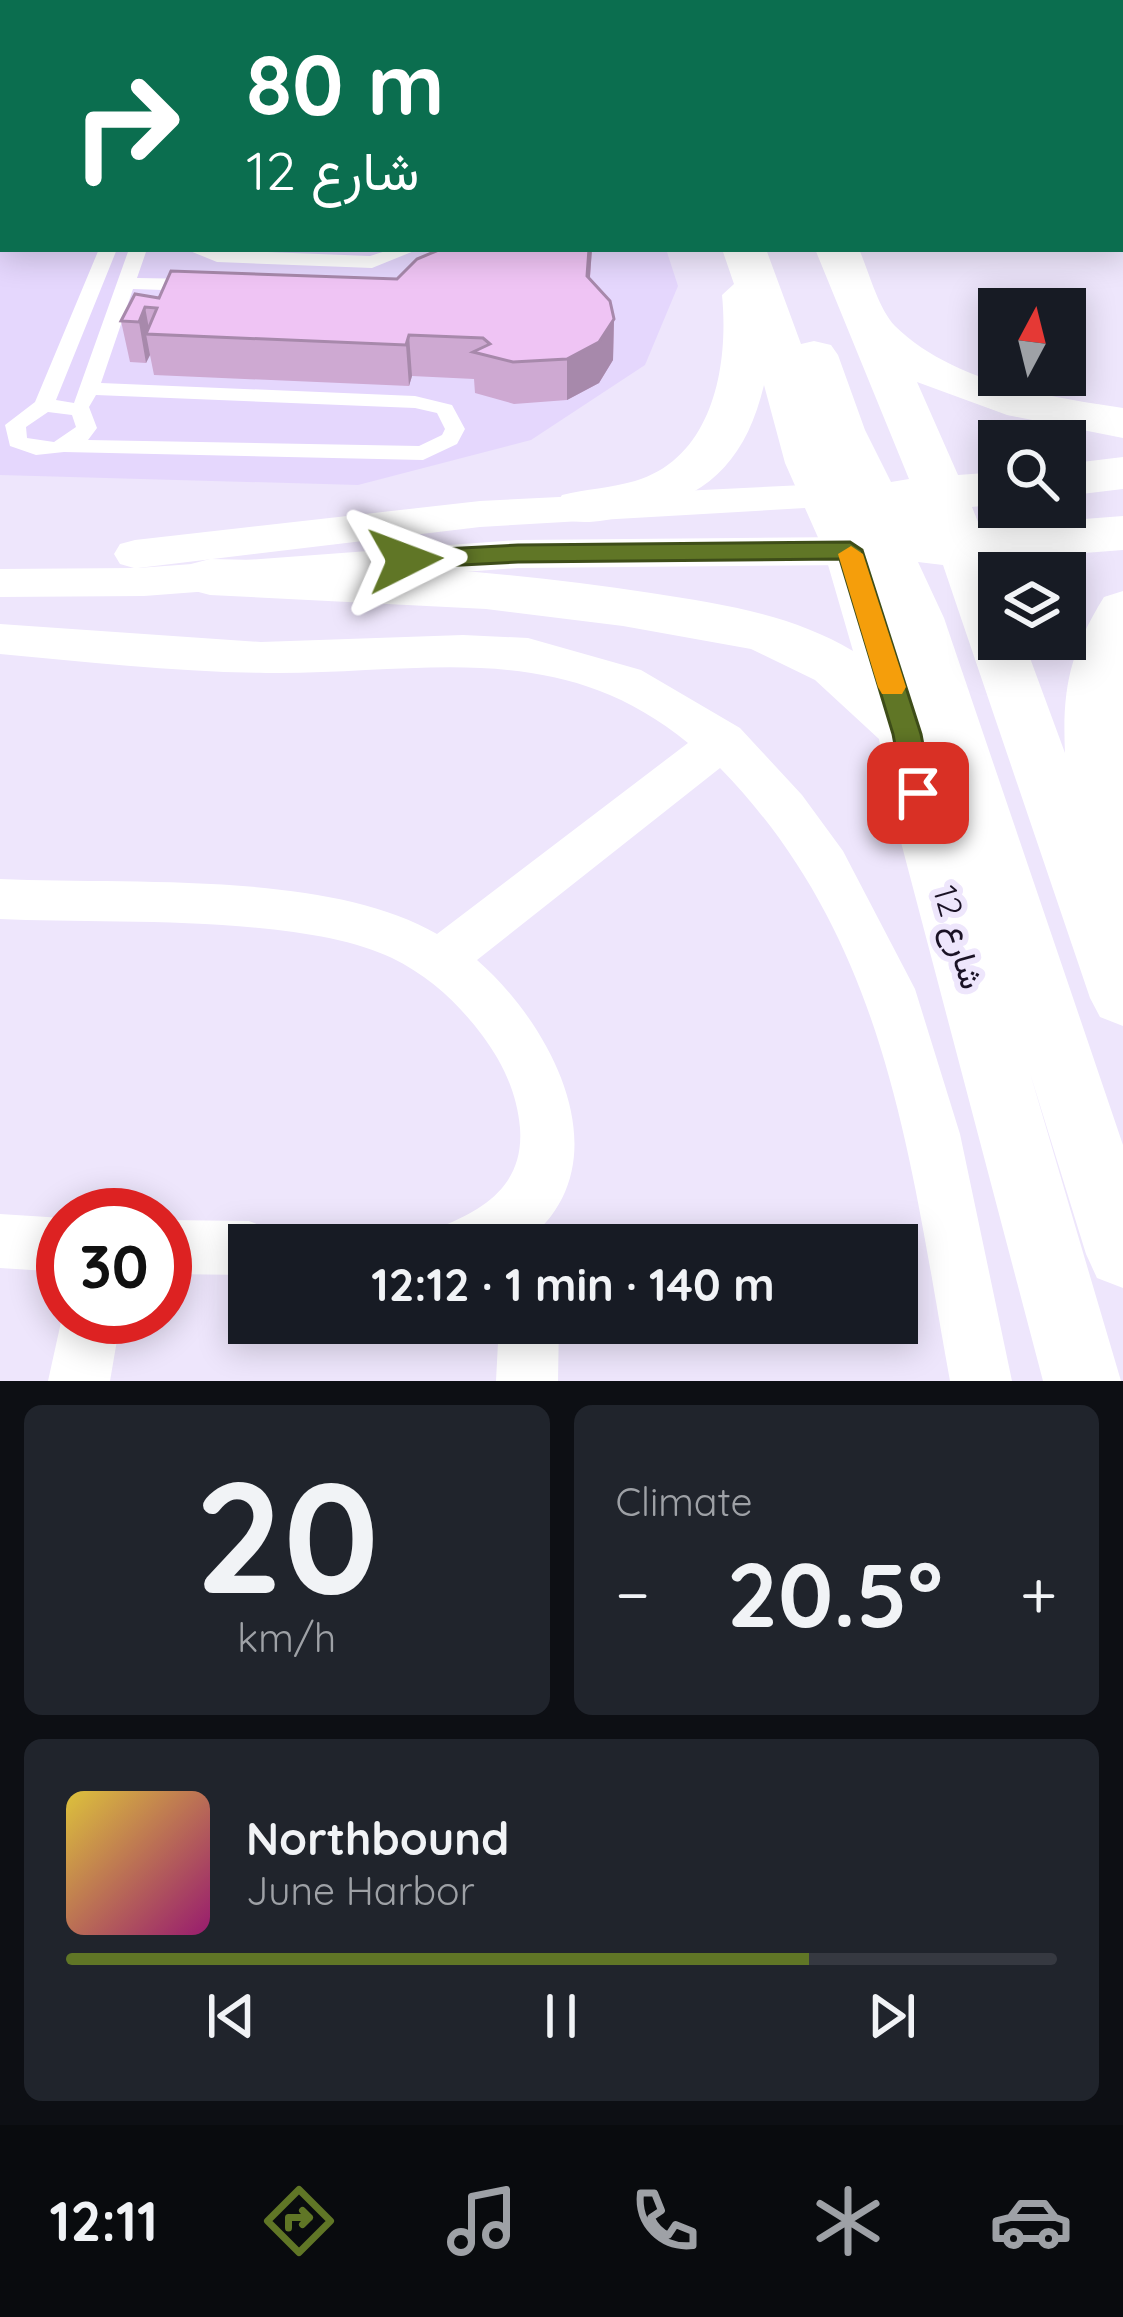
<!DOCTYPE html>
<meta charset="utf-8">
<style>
:root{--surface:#171b24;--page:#20242c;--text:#f1f3f6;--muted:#9ea1a6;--line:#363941;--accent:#607626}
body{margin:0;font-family:Quicksand,Vazirmatn,sans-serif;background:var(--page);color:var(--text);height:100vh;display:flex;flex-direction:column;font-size:45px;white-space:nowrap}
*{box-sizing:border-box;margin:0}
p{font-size:39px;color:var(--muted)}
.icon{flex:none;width:66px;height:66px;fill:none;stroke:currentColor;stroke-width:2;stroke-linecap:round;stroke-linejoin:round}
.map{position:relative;height:1381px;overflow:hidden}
.drawer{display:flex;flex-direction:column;gap:24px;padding:24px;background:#0d0f14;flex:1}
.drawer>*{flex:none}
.banner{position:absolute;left:0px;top:0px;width:1125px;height:252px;box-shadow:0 6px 30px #0003;background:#0b6e4f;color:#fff;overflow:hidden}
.needle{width:78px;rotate:7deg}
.tools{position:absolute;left:978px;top:288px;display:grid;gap:24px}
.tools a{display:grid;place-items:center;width:108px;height:108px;border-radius:0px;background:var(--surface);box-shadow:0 6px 30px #0003;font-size:60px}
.speed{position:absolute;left:36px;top:1188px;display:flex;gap:24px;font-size:60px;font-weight:700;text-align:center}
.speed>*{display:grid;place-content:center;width:156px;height:156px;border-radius:50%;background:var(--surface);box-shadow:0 6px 30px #0003;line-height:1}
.speed .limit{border:18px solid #d22;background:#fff;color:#111}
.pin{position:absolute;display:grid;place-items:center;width:102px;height:102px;color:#fff;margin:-51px;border-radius:24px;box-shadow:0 6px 18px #0006}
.me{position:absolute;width:132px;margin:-66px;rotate:87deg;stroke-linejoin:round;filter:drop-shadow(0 0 9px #0008)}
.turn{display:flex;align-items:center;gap:42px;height:252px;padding:0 48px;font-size:54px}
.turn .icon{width:156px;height:156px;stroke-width:2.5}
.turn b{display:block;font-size:84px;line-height:102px}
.big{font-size:90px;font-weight:700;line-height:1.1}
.drawer .card{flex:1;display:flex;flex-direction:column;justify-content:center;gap:18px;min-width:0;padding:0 42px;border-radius:18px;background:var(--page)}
.drawer .dial{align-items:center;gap:0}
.dial b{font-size:156px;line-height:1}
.song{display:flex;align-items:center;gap:36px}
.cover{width:144px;height:144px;border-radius:18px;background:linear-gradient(135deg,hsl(50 70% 55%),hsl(320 70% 35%))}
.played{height:12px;border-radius:6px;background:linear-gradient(90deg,var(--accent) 75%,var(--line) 75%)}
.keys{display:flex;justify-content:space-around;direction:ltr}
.heat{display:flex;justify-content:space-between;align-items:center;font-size:66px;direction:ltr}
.drawer .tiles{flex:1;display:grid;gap:24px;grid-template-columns:1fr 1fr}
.card:last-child{grid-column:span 2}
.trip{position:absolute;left:228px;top:1224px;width:690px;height:120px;border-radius:0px;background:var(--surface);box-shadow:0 6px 30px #0003;font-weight:700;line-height:120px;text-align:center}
.menu{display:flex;height:192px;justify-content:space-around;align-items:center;background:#090b0e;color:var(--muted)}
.menu .icon{width:84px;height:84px}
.menu .active{color:var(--accent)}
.menu b{font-size:54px;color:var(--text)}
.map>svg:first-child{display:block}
.built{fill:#e5d7fd}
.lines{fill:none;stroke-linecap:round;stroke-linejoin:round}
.service{fill:#fff;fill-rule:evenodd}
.minor{fill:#fff;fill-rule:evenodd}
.tertiary{fill:#fff;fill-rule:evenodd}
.wall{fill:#cea9d2}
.shaded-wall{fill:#a789ab}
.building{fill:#efc4f4;stroke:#a789ab;stroke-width:3}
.route{fill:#607626;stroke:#3e4d19;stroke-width:3}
.slow{fill:#f59e0b}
.labels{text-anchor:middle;stroke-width:12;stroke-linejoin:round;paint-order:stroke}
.street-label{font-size:33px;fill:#1a1225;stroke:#eee6fc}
</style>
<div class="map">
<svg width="1123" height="1381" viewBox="0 0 1123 1381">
<rect width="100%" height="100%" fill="#eee6fc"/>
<!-- built -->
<path class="built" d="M0,0h582l-579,3v246h663l12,37 -33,79 -114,75 -173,45 -358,-10z"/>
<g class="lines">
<!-- service -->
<path class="service" d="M200,0h16l-17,3z
M222,0h16l-17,3z
M258,0h16l-17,3z
M554,0h16l1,3h-16z
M0,78h3v10h-3z
M1122,202h1v10h-1z
M99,249h18l-61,151 18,3 55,-154h18l-10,29 57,1 9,6 -9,6 -61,-2 -32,94 314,13 37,9 13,24 -8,15 -34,16 -359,-8 -28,3 -26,-9 -5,-21 30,-23zM96,395l319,13 22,5 8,16 -3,6 -23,11 -331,-6 9,-12 -8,-21zM48,412l24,3 4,12 -22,15 -27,-4 -1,-11z
M185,249l185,7 22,-7h27l-47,19 -155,-6z"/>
<!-- minor -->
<path class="minor" d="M825,484l14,4 6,9 -6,9 -359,21 -342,41 380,-28 332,-3 15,4 6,10 -6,10 -15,4 -332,3 -374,28 -144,1v-28l134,-1 -14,-4 -6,-10 6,-10 15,-4 345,-39z
M0,624l261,18 202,-7 65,3 113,32 99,58 62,67 41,56 72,138 45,145 52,247h-62c-41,-225 -62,-441 -230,-613l-243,192c77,67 151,208 44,285h-88l9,-19c46,-18 82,-44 78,-98 -3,-35 -17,-65 -38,-93 -24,-32 -53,-59 -90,-77 -91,-44 -286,-34 -392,-39v-40c127,6 327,-9 437,55l251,-191c-131,-108 -268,-68 -422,-70 -89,-1 -178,-11 -266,-19z
M0,1214l63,4v54l-63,-4z
M165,1220l84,1 20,8 8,16h-28v30l-84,-1z
M63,1313v4h58l-11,64h-62z
M499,1323h60l-1,58h-62z"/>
<!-- tertiary -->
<path class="tertiary" d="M631,0h36l1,3h-36z
M706,0h36l2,3h-36z
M722,249h44l35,95 13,-3 17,4 7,10 27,75 26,52 18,-3 -94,-230h44c10,23 19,59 36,77 57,56 152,71 228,82v30l-116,-23 -90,-33 41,93 41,-3v32l-27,3 8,20 143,-11v34l-129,10 5,13v66h24l42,114c-3,-65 5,-101 39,-156l19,-6v435l-23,-9 -10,-19 -147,-433 -25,-3 26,56 179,527v143l-26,-10 -11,-24 -56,-181 91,308h-78l-155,-588 -9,-54 -64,-59 -64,-31 -128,-23 -137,-17 -276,-14 -19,-5 -8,-13 8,-13 19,-5c148,3 295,11 441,34 70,11 140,21 202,58l-29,-100 -39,-88 -21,-78c-19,79 -59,115 -138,131 -23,5 -42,9 -64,3l-8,-12 8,-12c24,-6 49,-7 73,-14 78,-23 94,-115 87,-186l12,-11z
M1123,457v32l-58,7v-32z"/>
</g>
<!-- wall -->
<path class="wall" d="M834,0h289v64l-1,-61h-286z
M592,249l-2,29 24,41 -1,41 -14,23 -32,17 -53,4 -39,-11 -1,-14 -62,-3 -3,10 -255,-11 -4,-20 -4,8 -16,-1 -9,-41 38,-23 238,-19z"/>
<!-- shaded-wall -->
<path class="shaded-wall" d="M589,249h3l-5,67v-40z
M145,307l5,27h-4l4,21 -4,8 -7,-41z
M614,319l-1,41 -14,23 -32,17v-41z
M409,335l3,41 -3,10 -3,-41z"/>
<!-- building -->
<path class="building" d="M885,0h238v28l-1,-25h-230z
M441,249h148l-2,27 23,25 4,18 -15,23 -32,17 -54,3 -40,-10 17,-8 -7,-6 -74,-3 -3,10 -260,-11 11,-26 -12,-1 -6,15 -18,-1 14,-27 24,4 12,-27 226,8 20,-20z"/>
<!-- route -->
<path class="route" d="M850,542l12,8 59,184 11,59 -14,11 -14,-11 -11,-59 -53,-175 -322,3 -113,6 -13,-8 13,-9 113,-6z"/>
<!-- slow -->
<path class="slow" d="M851,546l12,8 43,133 -4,7h-20l-4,-7 -40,-133z"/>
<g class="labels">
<!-- street labels -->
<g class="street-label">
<text transform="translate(959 937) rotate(74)" y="12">شارع 12</text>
</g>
</g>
</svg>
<div class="tools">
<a><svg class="needle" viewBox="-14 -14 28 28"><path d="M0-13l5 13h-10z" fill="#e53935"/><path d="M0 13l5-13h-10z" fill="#9ea1a6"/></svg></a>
<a><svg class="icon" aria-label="search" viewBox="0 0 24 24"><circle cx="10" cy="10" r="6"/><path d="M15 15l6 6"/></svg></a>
<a><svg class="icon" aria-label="layers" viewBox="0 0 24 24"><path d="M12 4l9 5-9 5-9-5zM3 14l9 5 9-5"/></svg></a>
</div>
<div class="speed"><div class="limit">30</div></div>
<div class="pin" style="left:918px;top:793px;background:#d93025"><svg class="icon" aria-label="arrive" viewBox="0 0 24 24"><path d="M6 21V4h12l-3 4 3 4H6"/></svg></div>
<svg class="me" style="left:405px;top:560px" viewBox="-20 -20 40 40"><path d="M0-17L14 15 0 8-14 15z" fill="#607626" stroke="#fff" stroke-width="4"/></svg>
<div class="trip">12:12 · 1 min · 140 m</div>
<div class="banner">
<div class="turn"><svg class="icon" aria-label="right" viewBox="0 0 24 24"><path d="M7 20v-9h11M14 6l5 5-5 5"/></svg><div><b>80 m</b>شارع 12</div></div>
</div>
</div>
<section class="drawer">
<div class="tiles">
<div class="card dial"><b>20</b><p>km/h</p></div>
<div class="card"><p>Climate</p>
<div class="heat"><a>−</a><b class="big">20.5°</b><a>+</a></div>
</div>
<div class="card">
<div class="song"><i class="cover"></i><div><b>Northbound</b><p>June Harbor</p></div></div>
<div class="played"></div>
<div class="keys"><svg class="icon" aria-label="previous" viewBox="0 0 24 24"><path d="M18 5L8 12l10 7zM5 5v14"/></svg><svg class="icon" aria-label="pause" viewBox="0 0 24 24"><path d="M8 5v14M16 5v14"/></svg><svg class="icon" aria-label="next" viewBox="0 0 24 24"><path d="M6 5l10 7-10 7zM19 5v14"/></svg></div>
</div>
</div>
</section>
<nav class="menu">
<b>12:11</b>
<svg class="icon active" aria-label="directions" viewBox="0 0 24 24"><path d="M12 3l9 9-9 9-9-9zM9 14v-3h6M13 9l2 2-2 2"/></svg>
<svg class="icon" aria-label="music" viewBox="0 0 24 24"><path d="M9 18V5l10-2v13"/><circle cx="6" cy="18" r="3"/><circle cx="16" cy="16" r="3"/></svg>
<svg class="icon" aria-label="phone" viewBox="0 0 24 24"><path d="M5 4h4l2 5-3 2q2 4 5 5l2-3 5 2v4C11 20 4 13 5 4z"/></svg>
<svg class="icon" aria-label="climate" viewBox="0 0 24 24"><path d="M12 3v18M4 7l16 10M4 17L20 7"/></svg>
<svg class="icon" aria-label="car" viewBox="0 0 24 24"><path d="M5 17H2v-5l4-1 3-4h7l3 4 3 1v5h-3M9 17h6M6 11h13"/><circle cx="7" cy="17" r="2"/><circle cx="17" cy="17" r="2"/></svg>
</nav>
